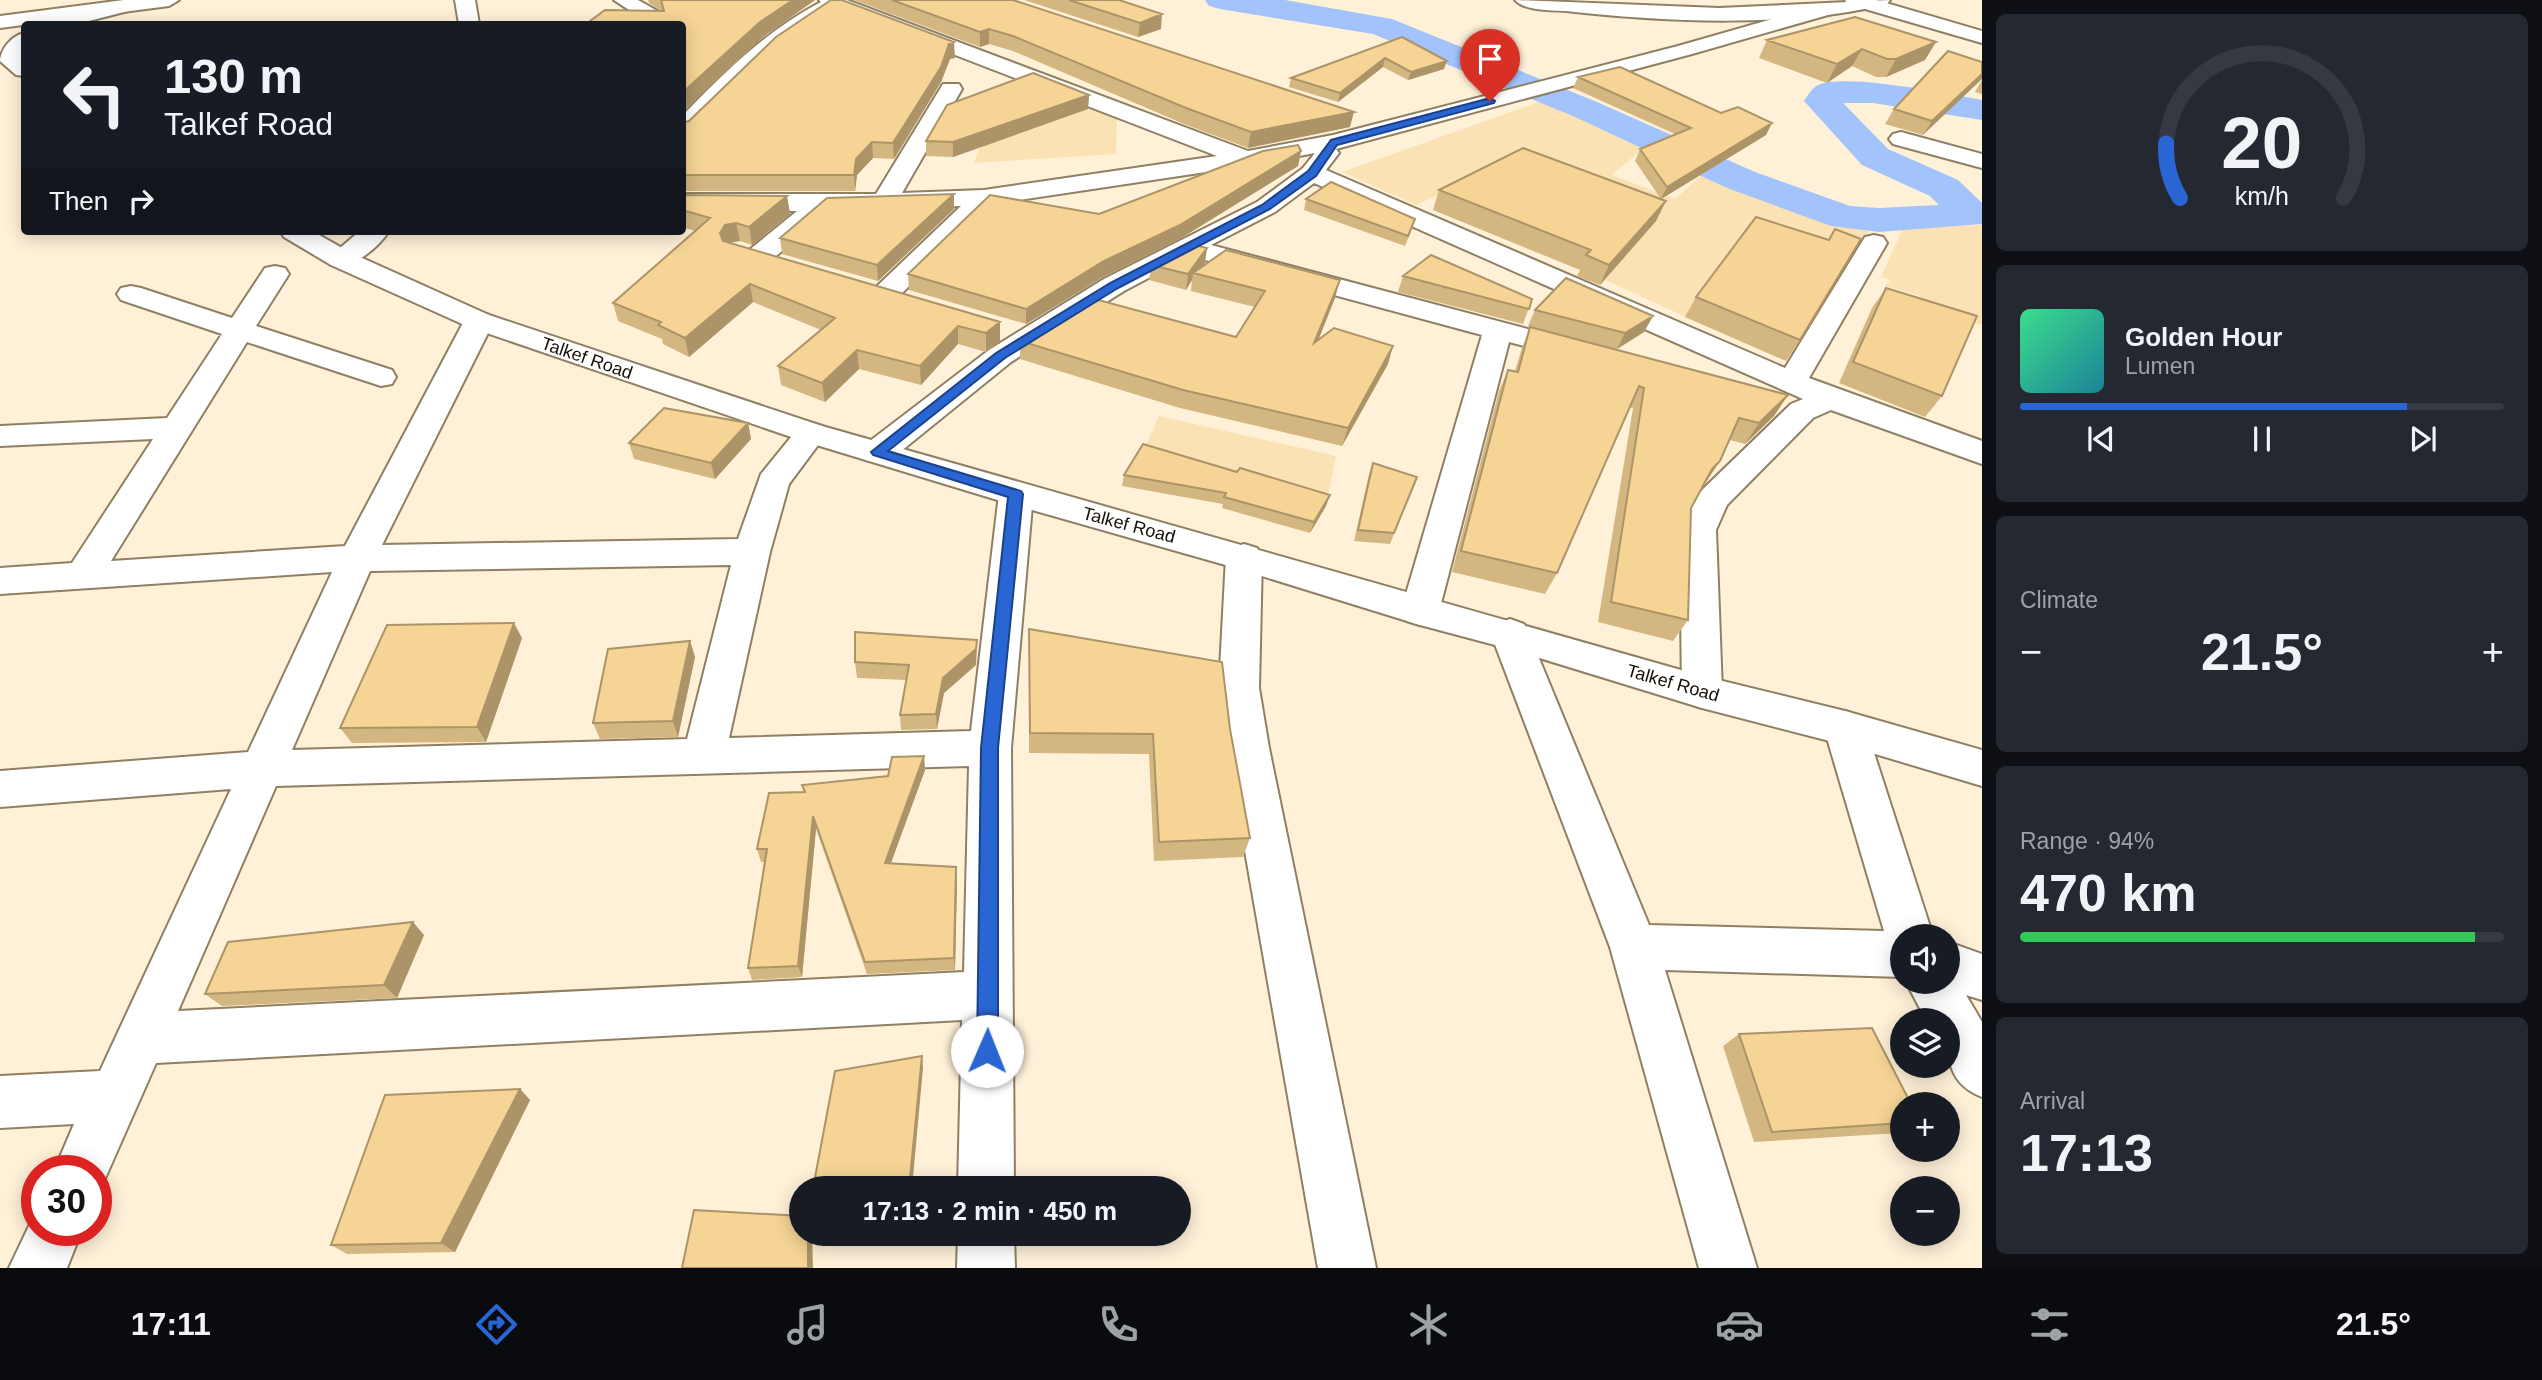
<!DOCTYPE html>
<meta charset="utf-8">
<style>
:root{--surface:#171b24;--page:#242831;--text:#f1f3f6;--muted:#9ea1a6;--line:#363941;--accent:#2a66d3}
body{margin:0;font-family:Arial,sans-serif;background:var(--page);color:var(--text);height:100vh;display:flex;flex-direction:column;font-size:26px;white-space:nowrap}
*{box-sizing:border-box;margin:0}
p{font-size:23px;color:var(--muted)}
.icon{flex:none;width:38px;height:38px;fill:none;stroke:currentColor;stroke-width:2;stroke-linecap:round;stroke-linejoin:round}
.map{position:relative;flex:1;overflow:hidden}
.panel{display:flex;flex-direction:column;gap:14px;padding:14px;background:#0d0f14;width:560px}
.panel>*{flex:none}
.hud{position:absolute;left:21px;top:21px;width:665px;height:214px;border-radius:7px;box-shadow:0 4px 18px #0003;background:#171b24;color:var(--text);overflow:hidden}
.buttons{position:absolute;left:1890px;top:924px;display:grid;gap:14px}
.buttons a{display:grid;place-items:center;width:70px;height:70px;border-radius:50%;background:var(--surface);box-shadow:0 4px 18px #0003;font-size:35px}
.speed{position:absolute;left:21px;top:1155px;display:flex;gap:14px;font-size:35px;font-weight:700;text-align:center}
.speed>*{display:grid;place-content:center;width:91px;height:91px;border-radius:50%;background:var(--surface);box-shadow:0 4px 18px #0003;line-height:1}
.speed .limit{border:10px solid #d22;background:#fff;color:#111}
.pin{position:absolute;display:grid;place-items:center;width:60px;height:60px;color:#fff;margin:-72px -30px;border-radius:50% 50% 50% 0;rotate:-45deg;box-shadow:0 0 7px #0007}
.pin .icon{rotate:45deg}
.me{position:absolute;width:77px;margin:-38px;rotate:1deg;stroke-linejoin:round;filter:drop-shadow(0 0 5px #0008)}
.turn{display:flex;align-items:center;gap:24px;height:147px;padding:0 28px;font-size:32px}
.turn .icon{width:91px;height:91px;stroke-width:2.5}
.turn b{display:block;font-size:49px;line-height:60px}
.then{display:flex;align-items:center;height:66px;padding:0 28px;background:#0003;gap:14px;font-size:26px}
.big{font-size:52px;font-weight:800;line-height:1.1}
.panel .tile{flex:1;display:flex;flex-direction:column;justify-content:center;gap:10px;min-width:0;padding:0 24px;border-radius:10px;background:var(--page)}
.panel .dial{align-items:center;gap:0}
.dial svg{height:182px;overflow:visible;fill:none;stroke:var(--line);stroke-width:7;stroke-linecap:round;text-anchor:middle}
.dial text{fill:var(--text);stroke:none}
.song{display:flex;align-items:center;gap:21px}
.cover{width:84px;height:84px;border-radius:10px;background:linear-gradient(135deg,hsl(150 70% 55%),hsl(190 70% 35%))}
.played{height:7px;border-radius:4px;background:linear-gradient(90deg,var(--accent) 80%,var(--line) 80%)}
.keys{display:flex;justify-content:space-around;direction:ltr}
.heat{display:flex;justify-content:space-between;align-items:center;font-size:38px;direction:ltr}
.charge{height:10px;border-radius:5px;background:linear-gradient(90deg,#34c759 94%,var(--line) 0)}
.trip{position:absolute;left:789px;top:1176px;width:402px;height:70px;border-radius:35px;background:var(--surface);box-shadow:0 4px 18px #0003;font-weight:800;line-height:70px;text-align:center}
.menu{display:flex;height:112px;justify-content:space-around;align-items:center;background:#090b0e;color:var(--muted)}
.menu .icon{width:49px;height:49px}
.menu .active{color:var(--accent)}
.menu b{font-size:32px;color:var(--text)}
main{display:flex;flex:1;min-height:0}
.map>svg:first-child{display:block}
.green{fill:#fbe2b4}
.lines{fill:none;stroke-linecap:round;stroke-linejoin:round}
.river{fill:#a2c3fc;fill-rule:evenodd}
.minor-casing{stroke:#8f7f63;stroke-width:4}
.major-casing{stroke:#8f7f63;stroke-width:4}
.highway-casing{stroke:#8f7f63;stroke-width:4}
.minor{fill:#fff;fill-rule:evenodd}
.major{fill:#fff;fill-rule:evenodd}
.highway{fill:#fff;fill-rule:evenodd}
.wall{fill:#d3b680}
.shaded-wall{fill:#ac9468}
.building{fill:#f5d495;stroke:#ac9468;stroke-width:2}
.route{fill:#2a66d3;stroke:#1b4289;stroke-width:2}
.labels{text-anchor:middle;stroke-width:5;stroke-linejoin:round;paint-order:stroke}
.street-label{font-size:18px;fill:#150f05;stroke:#fff}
</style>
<main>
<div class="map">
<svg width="1982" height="1268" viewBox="0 0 1982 1268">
<rect width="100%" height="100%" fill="#fff1d8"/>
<!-- green -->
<path class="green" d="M1006,98l49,23 39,-14 23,2 -1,45 -142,9 9,-24z
M1544,100l103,45 -35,30 63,24 31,-28 162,60 -5,33 -29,-11 -137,69 -92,-42 50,-59 -140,-60 -99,44 -74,-33z
M1982,225v100l-68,-19 6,-10 -35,-10 6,-6 -10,-3 22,-49z
M1159,416l177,40 -10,50 -184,-51z"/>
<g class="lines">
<!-- river -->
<path class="river" d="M1205,0h80l107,19 205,83 158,70 95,34 29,2 60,-3 -9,-9 -68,-31 -58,-64c4,-6 8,-13 14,-16 29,-12 130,9 164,15v20l-109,-17h-30l45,46 70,31 24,23v21l-103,8 -48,-6 -104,-38 -154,-72 -200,-82 -153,-25 -11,-3z"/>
<defs>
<path id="minor" d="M455,0h20l4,24h-20z
M614,0h24l23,13 4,11h-20l-1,-4z
M819,0h28l401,151 85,-16 345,-89 143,-41h14l3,4 -3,4 -143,41 -356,95 3,4 -13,17 459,198 80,-131 9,-2 9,2 4,6 -78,135 173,63v23l-151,-54 -18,8 -86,87 -11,25 6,162 -6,11 -14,5 -14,-5 -6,-11 -2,-162 21,-39 90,-87 12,-5 -489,-216 -39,29 -64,33 377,100 4,6 -4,6 -11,3 -68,-18 -70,269 -6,10 -13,4 -13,-4 -6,-10 81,-276 -292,-79 -66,35 -113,71 -121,98 -12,3 -12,-3 -4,-8 4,-8 123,-94 115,-71 153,-77 46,-34 12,-15 -69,13 -254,38 -98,97 -10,2 -10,-2 -4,-6 4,-6 87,-83 -133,5 -60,52 -10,2 -10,-2 -4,-6 4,-6 49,-40 -115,-1v-16h194l64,-105 3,-5h16l3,5 -60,104 82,-3 233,-34 -381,-147c-58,32 -101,78 -146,126l-8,2v-21c43,-44 84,-85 139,-114z
M1845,0h31l106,31v12l-134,-39z
M1901,132l81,22v14l-89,-24 -4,-5 4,-5z
M360,231h29c-11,17 -37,39 -58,34l-4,-6z
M275,266l10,2 4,6 -33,52 136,44 4,7 -4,7 -11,2 -134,-44 -136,219 234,-15 119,-225 5,-6 10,-3 10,3 5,6 -112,224 356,-6 23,-65 39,-48 11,-3 11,3 5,7 -38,51 -19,68 -41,186 242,-7 28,-237 5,-8 12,-4 12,4 5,8 -22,254 3,440h-56l4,-168 -806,43 -56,127 -4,2v-21h-42l20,-47 -74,4v-52l100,-5 131,-282 -231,18v-36l248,-19 84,-180 -332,22v-26l72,-5 81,-124 -153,7v-20l167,-8 55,-84 -101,-34 -4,-6 4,-6 10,-2 10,2 91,30 33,-50zM731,565l-44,174 -395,11 78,-179zM969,766l-5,206 -786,39 98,-225z
M1244,544l13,4 5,9 -3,131 10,60 107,520h-58l-91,-520 -8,-60 7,-131 5,-9z
M1510,619l14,5 5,10 120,291 235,6 -60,-203 6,-12 15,-5 15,5 6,12 67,208h-31v41l-237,-7 92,298h-58l-89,-321 -119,-313 5,-10z
M1948,942l34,12v46l-16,-5 16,27v75c-37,-15 -34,-42 -34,-77h-22l-20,-38h42z
M37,1209v21h45l-15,38h-58z
M958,1234h56l1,34h-58z"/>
<path id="major" d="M125,0l7,2 3,4 -3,4 -55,14h-31l3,-4z
M1515,0l204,8 171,-8 -3,4c-95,24 -224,18 -321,7 -13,-1 -42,0 -51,-11z
M24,33v18l-3,3 3,7v15l-8,-1 -16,-14c1,-13 12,-25 24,-28z
M280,231h32l39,22 138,62 333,111 880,250 143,35 137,39v36l-137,-41 -143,-37 -192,-59 -90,-24 -184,-57 -232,-66 -204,-62 -331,-113 -138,-62 -47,-28z"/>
<path id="highway" d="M124,0h55l-10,6 -169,22v-12z"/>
</defs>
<!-- minor casing -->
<use href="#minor" class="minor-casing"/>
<!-- major casing -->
<use href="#major" class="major-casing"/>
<!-- highway casing -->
<use href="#highway" class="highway-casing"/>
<!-- minor -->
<use href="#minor" class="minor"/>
<!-- major -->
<use href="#major" class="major"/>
<!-- highway -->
<use href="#highway" class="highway"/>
</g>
<!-- wall -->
<path class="wall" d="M648,0h167l-52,37 -81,75v-88l-33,-21z
M854,0h159l337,127 -102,21 -64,-24 -171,-73 -24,-7 -9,3z
M1024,0h95l42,29 -23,8z
M1855,17l70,43 -39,17h-10l-24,-11 -25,17 -68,-25 8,-18z
M1402,37l42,32 -36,11 -25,-13 -45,35 -49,-15 2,-9z
M955,58l-5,1 -9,23 -47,77 -21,-1 -16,17 -2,16h-173v-68z
M1982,62l-59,73 -38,-11 9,-15z
M1578,77l143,36 45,22 -105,64 -26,-38 5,-12 35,-15 -102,-46z
M1982,80v14l-7,-2z
M1089,95l-1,14 -135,48 -27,-1v-15z
M1301,151l-3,15 -120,74 -75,37 -77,47 -117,-34 -1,-16 191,-60z
M1439,190l217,31 -56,64 -23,-9 3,-6 -147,-60z
M787,196l3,18 -38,31 -12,-4 -10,2 270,79v19l-14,11 -28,-8 -37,41 -62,-16 -34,33 -44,-17 -3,-19 43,-36 -68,-28 -64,55 -26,-13 -1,-5 -44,-18 -5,-18 82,-72 -13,-4v-29z
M1306,199l106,30 -7,17 -101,-36z
M954,209l-76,72 -96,-27 -2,-16z
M1835,229l-35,111 -14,21 -101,-44 11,-20 132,-57z
M1205,263l-3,4 133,31 -17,42 70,24 -46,82 -162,-38 -160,-49v-18l216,-4 19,-30 -64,-16 1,-11 -6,10 -37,-10 2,-15z
M1403,276l129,23 -9,25 -125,-32z
M1886,288l56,108 -17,21 -86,-34 33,-75z
M1535,310l118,6 -9,16 -27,17 -89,-23z
M1530,327l244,89 -29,28 -15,-4 -39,68 -3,112 -15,21 -75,-19 35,-214 -4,-1 -72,166 -12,21 -93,-22 47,-181 9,-21 7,1 7,-23z
M748,423l3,16 -36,40 -81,-20 -5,-16z
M1373,463l44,14 -27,67 -36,-3 15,-67z
M1237,472l89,34 -16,27 -88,-25 1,-4 -101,-18 2,-11z
M1029,629l201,100 20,109 -7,19 -89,4 -5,-107 -120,-1z
M522,638l-36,104 -134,1 -12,-15z
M977,640l-1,25 -32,28 -7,36 -36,1 -1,-15 6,-35 -49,-2 -2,-16z
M690,641l5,16 -17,80 -78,2 -7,-16z
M924,756l1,14 -34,93 66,17 -2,90 -88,4 -51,-145 -14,148 -50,3 -4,-12 16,-106h-3l-4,-13 47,-57 -2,-7 86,-9z
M424,935l-27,63 -175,8 -17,-12z
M1739,1034l163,70v27l-3,2 -145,9 -31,-96z
M520,1089l10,11 -75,152 -108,2 -16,-9z"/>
<!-- shaded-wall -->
<path class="shaded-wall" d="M793,0h22l-52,37 -81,75v-19l78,-71z
M1162,14l-1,15 -23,8 2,-14z
M989,29v15l-9,3v-15z
M954,42l1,16 -5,1 -9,23 -47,77 -1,-16 56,-99z
M1936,42l-11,18 -39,17 10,-18z
M1862,49l-10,17 -25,17 10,-19z
M1385,58l-2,9 -45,35 2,-9z
M1447,61l-3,8 -36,11 3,-8z
M1982,74v5l-59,56 9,-14z
M1089,95l-1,14 -135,48v-15z
M1354,112l-4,15 -102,21 3,-16z
M1772,123l-6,12 -105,64 6,-12z
M872,142l1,16 -16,17 -2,16 -1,-16 2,-16z
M1301,151l-3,15 -120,74 -75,37 -77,47v-15l78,-48z
M954,194v15l-76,72 -1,-16z
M787,196l3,18 -38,31 -3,-18z
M1666,201l-10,20 -56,64 9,-20z
M736,223l4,18 -12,2 -4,8 -4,-18 5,-8z
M1207,248l-2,15 -8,11 -4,-1 -1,7 -6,10 2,-16z
M1340,280l-5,18 -25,63 4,-18z
M750,284l3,18 -64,55 -4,-19z
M1653,316l-9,16 -27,17 8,-16z
M1000,322v19l-14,11v-19z
M958,326v18l-37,41 -1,-19z
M1393,346l-5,18 -46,82 6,-18z
M857,350l2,19 -34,33 -3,-19z
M1788,395l-14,21 -29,28 14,-21z
M748,423l3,16 -36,40 -4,-16z
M1720,461l-14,21 -7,8 13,-21z
M1330,495l-4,11 -16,27 4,-11z
M514,623l8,15 -36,104 -9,-15z
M977,640l-1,25 -32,28 -7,36 -1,-15 7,-36z
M690,641l5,16 -17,80 -5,-16z
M924,756l1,14 -39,106 -1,-13z
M813,816l3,13 -14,148 -4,-11z
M956,867l1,13 -2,90 -1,-12z
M413,922l11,13 -27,63 -13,-13z
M922,1056l1,12 -11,120h-3z
M520,1089l10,11 -75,152 -14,-9z
M808,1234h4l1,34h-5z"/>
<!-- building -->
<path class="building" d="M661,0h132l-33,22 -78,71v-69h-96l19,-14 59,1z
M831,0h11l112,42 -5,2 -8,23 -48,76 -21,-1 -16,17 -2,16h-172v-52l7,-2 87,-84z
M892,0h121l341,112 -103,20 -65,-24 -173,-72 -24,-7 -9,3z
M1069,0h50l43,14 -22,9z
M1855,17l81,25 -40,17h-9l-25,-10 -25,15 -70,-24z
M1402,37l45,24 -36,11 -26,-14 -45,35 -49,-15z
M1948,51l34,11v12l-50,47 -38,-12z
M1620,67l101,46 17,-6 34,16 -105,64 -27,-38 51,-21 -113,-51z
M1033,73l56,22 -136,47 -27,-1 21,-36z
M1298,145l3,6 -121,74 -76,36 -78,48 -118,-35 82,-79 109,19 164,-63z
M1523,148l143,53 -57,64 -23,-10 5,-5 -152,-60z
M1331,182l84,37 -7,17 -102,-37z
M954,194l-77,71 -97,-27 47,-40z
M686,195l101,1 -38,31 -13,-4 -11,2 -5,8 3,8 277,81 -14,11 -28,-7 -38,40 -63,-16 -35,33 -44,-17 57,-48 -85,-34 -65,54 -27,-13 3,-3 -48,-19 97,-85 -28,-8v-12z
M1756,217l73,23 6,-11 26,10 -61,101 -104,-43z
M1191,244l16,4 -19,26 -37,-9z
M1226,250l114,30 -26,63 20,-15 59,18 -45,82 -165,-38 -163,-49 71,-43 145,39 29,-46 -72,-18z
M1431,255l101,44 -3,10 -126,-33z
M1566,278l87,38 -28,17 -90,-23z
M1886,288l91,28 -35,80 -89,-34z
M1530,327l258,68 -29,28 -20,-5 -19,43 -8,8 -21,39 -3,112 -77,-18 33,-214 -5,-2 -82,187 -96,-22 47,-181 10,2z
M664,408l84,15 -37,40 -82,-20z
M1143,444l94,28 3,-4 90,27 -16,27 -90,-25 2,-4 -102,-18z
M1373,463l44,14 -23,56 -36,-3z
M514,623l-37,104 -137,1 47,-103z
M1029,629l193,33 8,67 20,109 -91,4 -6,-108 -123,-1z
M855,632l122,8 -1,9 -33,29 -7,36 -36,1 9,-50 -54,-3z
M690,641l-17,80 -80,2 15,-74z
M924,756l-39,107 71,4 -2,91 -89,4 -52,-146 -15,150 -50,2 19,-119h-10l12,-56 36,-1 -3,-7 86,-9 4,-19z
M413,922l-29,63 -179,9 23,-52z
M1872,1028l39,76h-9v19l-130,9 -33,-98z
M922,1056l-13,132h-96l22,-117z
M520,1089l-79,154 -110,2 54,-150z
M694,1210l108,6v18h6v34h-126z"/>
<!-- route -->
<path class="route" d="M1490,98l5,3 -1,2 -157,42 -21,31 -46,33 -152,79 -113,70 -117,93 133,40 2,3 -25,254v303l-3,7 -8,3 -7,-3 -3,-7 4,-303 27,-251 -135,-42 -2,-3 125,-99 114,-70 152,-78 46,-34 23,-31z"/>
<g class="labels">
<!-- street labels -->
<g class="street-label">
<text transform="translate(587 358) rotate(19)" y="6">Talkef Road</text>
<text transform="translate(1129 525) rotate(15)" y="6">Talkef Road</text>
<text transform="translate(1673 683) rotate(16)" y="6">Talkef Road</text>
</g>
</g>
</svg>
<div class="buttons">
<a><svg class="icon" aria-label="sound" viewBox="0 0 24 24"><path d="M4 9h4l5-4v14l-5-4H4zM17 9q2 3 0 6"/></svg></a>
<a><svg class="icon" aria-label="layers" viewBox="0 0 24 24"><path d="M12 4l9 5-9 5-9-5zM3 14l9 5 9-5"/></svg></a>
<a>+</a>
<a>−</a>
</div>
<div class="speed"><div class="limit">30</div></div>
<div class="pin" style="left:1490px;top:101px;background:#d93025"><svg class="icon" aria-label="arrive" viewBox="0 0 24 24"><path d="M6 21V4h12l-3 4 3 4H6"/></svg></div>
<svg class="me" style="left:987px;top:1051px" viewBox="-20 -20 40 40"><circle r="19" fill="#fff"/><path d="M0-13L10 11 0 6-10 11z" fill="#2a66d3"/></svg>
<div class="trip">17:13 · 2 min · 450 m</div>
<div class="hud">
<div class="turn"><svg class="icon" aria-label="left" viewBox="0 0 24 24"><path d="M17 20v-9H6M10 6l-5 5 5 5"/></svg><div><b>130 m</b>Talkef Road</div></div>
<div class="then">Then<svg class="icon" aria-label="right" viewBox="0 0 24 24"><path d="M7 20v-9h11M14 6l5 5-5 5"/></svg></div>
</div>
</div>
<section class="panel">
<div class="tile dial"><svg viewBox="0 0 100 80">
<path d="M14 69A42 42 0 1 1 86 69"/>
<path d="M14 69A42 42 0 0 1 8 45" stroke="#2a66d3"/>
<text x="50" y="56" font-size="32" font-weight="700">20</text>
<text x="50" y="72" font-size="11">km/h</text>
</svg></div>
<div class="tile">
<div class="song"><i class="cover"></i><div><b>Golden Hour</b><p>Lumen</p></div></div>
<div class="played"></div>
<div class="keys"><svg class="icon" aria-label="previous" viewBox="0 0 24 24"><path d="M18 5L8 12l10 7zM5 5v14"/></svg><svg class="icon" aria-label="pause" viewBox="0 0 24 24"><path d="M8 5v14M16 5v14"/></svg><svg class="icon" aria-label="next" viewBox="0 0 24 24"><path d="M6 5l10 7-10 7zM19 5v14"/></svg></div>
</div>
<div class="tile"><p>Climate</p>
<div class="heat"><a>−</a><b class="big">21.5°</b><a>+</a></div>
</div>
<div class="tile"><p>Range · 94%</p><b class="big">470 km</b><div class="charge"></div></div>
<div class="tile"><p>Arrival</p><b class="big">17:13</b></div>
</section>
</main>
<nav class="menu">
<b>17:11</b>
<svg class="icon active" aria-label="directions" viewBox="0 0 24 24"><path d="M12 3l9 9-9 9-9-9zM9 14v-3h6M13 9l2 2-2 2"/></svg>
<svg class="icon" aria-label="music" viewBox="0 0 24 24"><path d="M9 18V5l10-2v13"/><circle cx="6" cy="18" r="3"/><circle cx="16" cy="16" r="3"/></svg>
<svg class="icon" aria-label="phone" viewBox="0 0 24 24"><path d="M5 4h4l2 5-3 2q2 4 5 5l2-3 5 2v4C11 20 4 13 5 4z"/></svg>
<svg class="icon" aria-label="climate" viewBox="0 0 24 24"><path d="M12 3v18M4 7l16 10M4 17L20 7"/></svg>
<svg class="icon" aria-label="car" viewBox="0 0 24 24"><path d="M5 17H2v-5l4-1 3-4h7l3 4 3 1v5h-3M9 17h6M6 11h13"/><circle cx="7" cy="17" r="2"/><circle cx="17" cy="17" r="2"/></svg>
<svg class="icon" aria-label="filters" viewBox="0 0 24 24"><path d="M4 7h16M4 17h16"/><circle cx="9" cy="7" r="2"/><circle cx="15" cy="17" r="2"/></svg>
<b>21.5°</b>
</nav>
